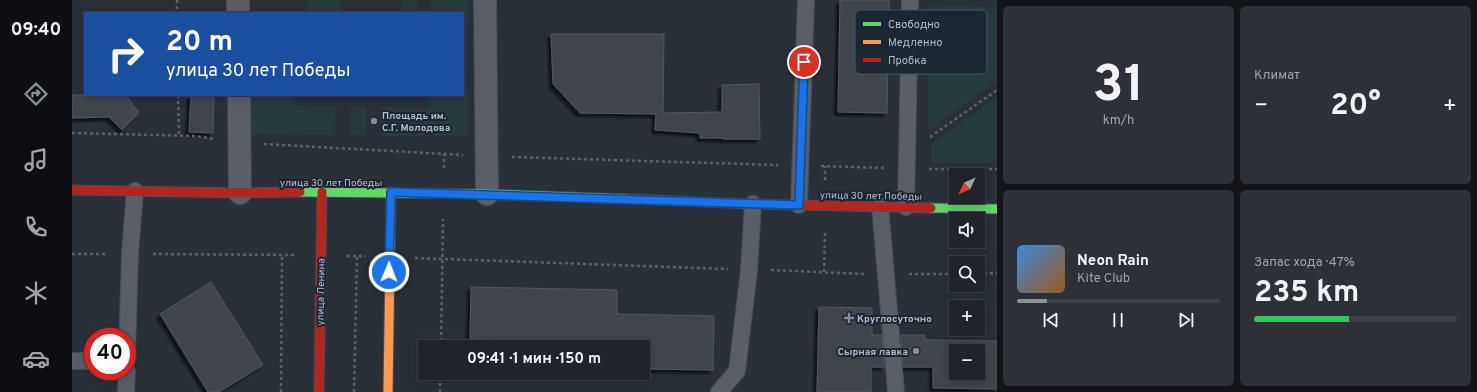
<!DOCTYPE html>
<html lang="ru">
<meta charset="utf-8">
<style>
:root{--surface:#20242a;--page:#2d3036;--text:#f1f3f6;--muted:#a2a4a8;--line:#3d4147;--accent:#8c9099}
body{margin:0;font-family:Overpass,sans-serif;background:var(--page);color:var(--text);height:100vh;display:flex;flex-direction:column;font-size:15px;white-space:nowrap}
*{box-sizing:border-box;margin:0}
p{font-size:13px;color:var(--muted)}
.icon{flex:none;width:22px;height:22px;fill:none;stroke:currentColor;stroke-width:2;stroke-linecap:round;stroke-linejoin:round}
.map{position:relative;flex:1;overflow:hidden}
.drawer{display:flex;flex-direction:column;gap:6px;padding:6px;background:#121417;width:480px}
.drawer>*{flex:none}
.guide{position:absolute;left:12px;top:12px;width:380px;height:84px;border-radius:0px;box-shadow:0 2px 10px #0003,0 0 0 1px var(--line);background:#1a4fa0;color:#fff;overflow:hidden}
.needle{width:26px;rotate:226deg}
.buttons{position:absolute;left:877px;top:168px;display:grid;gap:8px}
.buttons a{display:grid;place-items:center;width:36px;height:36px;border-radius:0px;background:var(--surface);box-shadow:0 2px 10px #0003,0 0 0 1px var(--line);font-size:20px}
.speed{position:absolute;left:12px;top:328px;display:flex;gap:8px;font-size:20px;font-weight:700;text-align:center}
.speed>*{display:grid;place-content:center;width:52px;height:52px;border-radius:50%;background:var(--surface);box-shadow:0 2px 10px #0003,0 0 0 1px var(--line);line-height:1}
.speed .limit{border:6px solid #d22;background:#fff;color:#111}
.pin{position:absolute;display:grid;place-items:center;width:34px;height:34px;color:#fff;margin:-17px;border:2px solid #fff;border-radius:50%;box-shadow:0 1px 4px #0007}
.me{position:absolute;width:44px;margin:-22px;rotate:1deg;stroke-linejoin:round;filter:drop-shadow(0 0 3px #0008)}
.turn{display:flex;align-items:center;gap:14px;height:84px;padding:0 16px;font-size:18px}
.turn .icon{width:52px;height:52px;stroke-width:2.5}
.turn b{display:block;font-size:28px;line-height:34px}
.big{font-size:30px;font-weight:700;line-height:1.1}
.drawer .card{flex:1;display:flex;flex-direction:column;justify-content:center;gap:6px;min-width:0;padding:0 14px;border-radius:6px;background:var(--page)}
.drawer .dial{align-items:center;gap:0}
.dial b{font-size:52px;line-height:1}
.song{display:flex;align-items:center;gap:12px}
.cover{width:48px;height:48px;border-radius:6px;background:linear-gradient(135deg,hsl(210 70% 55%),hsl(30 70% 35%))}
.played{height:4px;border-radius:2px;background:linear-gradient(90deg,var(--accent) 15%,var(--line) 15%)}
.keys{display:flex;justify-content:space-around;direction:ltr}
.heat{display:flex;justify-content:space-between;align-items:center;font-size:22px;direction:ltr}
.charge{height:6px;border-radius:3px;background:linear-gradient(90deg,#34c759 47%,var(--line) 0)}
.drawer .tiles{flex:1;display:grid;gap:6px;grid-template-columns:repeat(2,1fr)}
.trip{position:absolute;left:346px;top:340px;width:232px;height:40px;border-radius:0px;background:var(--surface);box-shadow:0 2px 10px #0003,0 0 0 1px var(--line);font-weight:700;line-height:40px;text-align:center}
main{display:flex;flex:1;min-height:0}
.dock{display:flex;flex-direction:column;width:72px;justify-content:space-around;align-items:center;background:#0d0e11;color:var(--muted)}
.dock .icon{width:28px;height:28px}
.dock .active{color:var(--accent)}
.dock b{font-size:18px;color:var(--text)}
.map>svg:first-child{display:block}
.green{fill:#273a3e}
.building{fill:#3f444c;stroke:#52575f;fill-rule:evenodd;filter:url(#shadow)}
.lines{fill:none;stroke-linecap:round;stroke-linejoin:round}
.lane-casing{stroke:#484c55;stroke-width:18}
.street-casing{stroke:#484c55;stroke-width:24}
.fast-casing{stroke:#484c55;stroke-width:11}
.slow-casing{stroke:#484c55;stroke-width:11}
.jam-casing{stroke:#484c55;stroke-width:11}
.path{stroke:#5c6268;stroke-width:2.5;stroke-dasharray:3 3;stroke-linecap:butt}
.lane{stroke:#5a5e66;stroke-width:16}
.street{stroke:#5a5e66;stroke-width:22}
.fast{stroke:#63d668;stroke-width:9}
.slow{stroke:#ff974d;stroke-width:9}
.jam{stroke:#b3261e;stroke-width:9}
.route-casing{stroke:#114b97;stroke-width:10}
.route{stroke:#1a73e8;stroke-width:7}
.poi-dot{fill:#848b96;stroke:#1d2633;stroke-width:1.5}
.labels{text-anchor:middle;stroke-width:4;stroke-linejoin:round;paint-order:stroke}
.poi-label{font-size:10px;font-weight:bold;fill:#b4bcc9;stroke:#1d2633;text-anchor:start}
.street-label{font-size:10px;fill:#b4bcc9;stroke:#1d2633}
.key{fill:#1d2633;stroke:#4a5360;stroke-width:1}
.key-label{font-size:11px;fill:#b4bcc9}
</style>
<main>
<nav class="dock">
<b>09:40</b>
<svg class="icon active" aria-label="directions" viewBox="0 0 24 24"><path d="M12 3l9 9-9 9-9-9zM9 14v-3h6M13 9l2 2-2 2"/></svg>
<svg class="icon" aria-label="music" viewBox="0 0 24 24"><path d="M9 18V5l10-2v13"/><circle cx="6" cy="18" r="3"/><circle cx="16" cy="16" r="3"/></svg>
<svg class="icon" aria-label="phone" viewBox="0 0 24 24"><path d="M5 4h4l2 5-3 2q2 4 5 5l2-3 5 2v4C11 20 4 13 5 4z"/></svg>
<svg class="icon" aria-label="climate" viewBox="0 0 24 24"><path d="M12 3v18M4 7l16 10M4 17L20 7"/></svg>
<svg class="icon" aria-label="car" viewBox="0 0 24 24"><path d="M5 17H2v-5l4-1 3-4h7l3 4 3 1v5h-3M9 17h6M6 11h13"/><circle cx="7" cy="17" r="2"/><circle cx="17" cy="17" r="2"/></svg>
</nav>
<div class="map">
<svg width="925" height="392" viewBox="0 0 925 392">
<defs>
<filter id="shadow"><feDropShadow dx="-3.5" dy="3.5" stdDeviation="1" flood-color="#0009"/></filter>
</defs>
<rect width="100%" height="100%" fill="#2a3038"/>
<!-- green -->
<path class="green" d="M235,0h33v12l-32,1z
M330,0h15v13h-16z
M359,0h38l-1,136h-86v-29h47v-12h34v-82h-32z
M856,5l69,2v74l-69,50z
M172,95h48v10l44,1 -1,29 -91,-1z
M925,97v66h-66v-19z
M279,106h15v29h-16z"/>
<!-- building -->
<path class="building" d="M768,0h49l-2,113 -49,-1z
M479,34h113l-1,79 59,-1v-27l37,-1 1,55h-37v-1h-23v-5l-45,-3 1,-16 -76,-1 -27,-29z
M0,95h54l13,18 -17,17 -13,-13 -37,1z
M119,95h23l-1,38 -24,-1z
M139,282l52,83 -44,27h-11l-48,-78z
M399,287l146,3v24l97,2 -1,54 -70,-1v-22h-31v-5l-142,-3z
M747,307l53,1v27h10l2,32h-13v25h-54z
M829,335h24v5l72,1v48l-64,-1v-21h-30zM884,351h22v22h-22z"/>
<g class="lines">
<defs>
<path id="lane" d="M727,205l7,-205
M808,206l16,186
M834,207l4,-207
M55,352l3,-98 5,-63
M0,361h21
M54,392l1,-21
M647,392l18,-21 12,-101 4,-66"/>
<path id="street" d="M166,0v13
M413,0l2,194
M167,95l1,98"/>
<path id="fast" d="M228,192l187,2 141,5
M859,208l66,1"/>
<path id="slow" d="M316,392l3,-200"/>
<path id="jam" d="M0,190l168,3 60,-1
M556,199l125,5 178,4
M247,392l3,-200"/>
</defs>
<!-- lane casing -->
<use href="#lane" class="lane-casing"/>
<!-- street casing -->
<use href="#street" class="street-casing"/>
<!-- fast casing -->
<use href="#fast" class="fast-casing"/>
<!-- slow casing -->
<use href="#slow" class="slow-casing"/>
<!-- jam casing -->
<use href="#jam" class="jam-casing"/>
<!-- path -->
<path class="path" d="M105,0v13
M106,95l1,40
M0,133l123,3 20,3
M858,137l67,-47
M192,144l199,11
M440,157l266,8
M749,166l63,2
M372,168v-14
M857,169h68
M753,180v-14
M0,254h36
M81,254l143,1
M275,256h19
M343,258l313,11
M699,270l93,4
M752,272l1,-41
M837,274h47
M906,274l19,-1
M369,347l2,-128
M209,392l1,-137
M282,392l3,-136
M368,392v-19"/>
<!-- lane -->
<use href="#lane" class="lane"/>
<!-- street -->
<use href="#street" class="street"/>
<!-- fast -->
<use href="#fast" class="fast"/>
<!-- slow -->
<use href="#slow" class="slow"/>
<!-- jam -->
<use href="#jam" class="jam"/>
</g>
<g class="lines">
<defs>
<path id="route" d="M317,272l2,-80 408,13 5,-143"/>
</defs>
<!-- route casing -->
<use href="#route" class="route-casing"/>
<!-- route -->
<use href="#route" class="route"/>
</g>
<!-- markers -->
<g class="poi-dot">
<circle cx="302" cy="121" r="4"/>
<path d="M775 312h4v4h4v4h-4v4h-4v-4h-4v-4h4z"/>
<circle cx="844" cy="351" r="4"/>
</g>
<g class="labels">
<!-- poi labels -->
<g class="poi-label">
<text x="310" y="119">Площадь им.<tspan x="310" dy="12">С.Г. Молодова</tspan></text>
<text x="785" y="322">Круглосуточно</text>
<text x="836" y="355" text-anchor="end">Сырная лавка</text>
</g>
<!-- street labels -->
<g class="street-label">
<text x="259" y="186">улица 30 лет Победы</text>
<text transform="translate(799 195) rotate(1)" y="4">улица 30 лет Победы</text>
<text transform="translate(248 292) rotate(-89)" y="4">улица Ленина</text>
</g>
</g>
<!-- legend -->
<rect x="783" y="10" width="132" height="64" rx="6" class="key"/>
<rect x="791" y="22" width="18" height="4" fill="#63d668"/>
<rect x="791" y="40" width="18" height="4" fill="#ff974d"/>
<rect x="791" y="58" width="18" height="4" fill="#b3261e"/>
<g class="key-label">
<text x="816" y="28">Свободно</text>
<text x="816" y="46">Медленно</text>
<text x="816" y="64">Пробка</text>
</g>
</svg>
<div class="buttons">
<a><svg class="needle" viewBox="-14 -14 28 28"><path d="M0-13l5 13h-10z" fill="#e53935"/><path d="M0 13l5-13h-10z" fill="#a2a4a8"/></svg></a>
<a><svg class="icon" aria-label="sound" viewBox="0 0 24 24"><path d="M4 9h4l5-4v14l-5-4H4zM17 9q2 3 0 6"/></svg></a>
<a><svg class="icon" aria-label="search" viewBox="0 0 24 24"><circle cx="10" cy="10" r="6"/><path d="M15 15l6 6"/></svg></a>
<a>+</a>
<a>−</a>
</div>
<div class="speed"><div class="limit">40</div></div>
<div class="pin" style="left:732px;top:62px;background:#d93025"><svg class="icon" aria-label="arrive" viewBox="0 0 24 24"><path d="M6 21V4h12l-3 4 3 4H6"/></svg></div>
<svg class="me" style="left:317px;top:272px" viewBox="-20 -20 40 40"><circle r="17" fill="#1a73e8" stroke="#fff" stroke-width="3"/><path d="M0-11L8 9 0 5-8 9z" fill="#fff"/></svg>
<div class="trip">09:41 · 1 мин · 150 m</div>
<div class="guide">
<div class="turn"><svg class="icon" aria-label="right" viewBox="0 0 24 24"><path d="M7 20v-9h11M14 6l5 5-5 5"/></svg><div><b>20 m</b>улица 30 лет Победы</div></div>
</div>
</div>
<section class="drawer">
<div class="tiles">
<div class="card dial"><b>31</b><p>km/h</p></div>
<div class="card"><p>Климат</p>
<div class="heat"><a>−</a><b class="big">20°</b><a>+</a></div>
</div>
<div class="card">
<div class="song"><i class="cover"></i><div><b>Neon Rain</b><p>Kite Club</p></div></div>
<div class="played"></div>
<div class="keys"><svg class="icon" aria-label="previous" viewBox="0 0 24 24"><path d="M18 5L8 12l10 7zM5 5v14"/></svg><svg class="icon" aria-label="pause" viewBox="0 0 24 24"><path d="M8 5v14M16 5v14"/></svg><svg class="icon" aria-label="next" viewBox="0 0 24 24"><path d="M6 5l10 7-10 7zM19 5v14"/></svg></div>
</div>
<div class="card"><p>Запас хода · 47%</p><b class="big">235 km</b><div class="charge"></div></div>
</div>
</section>
</main>
